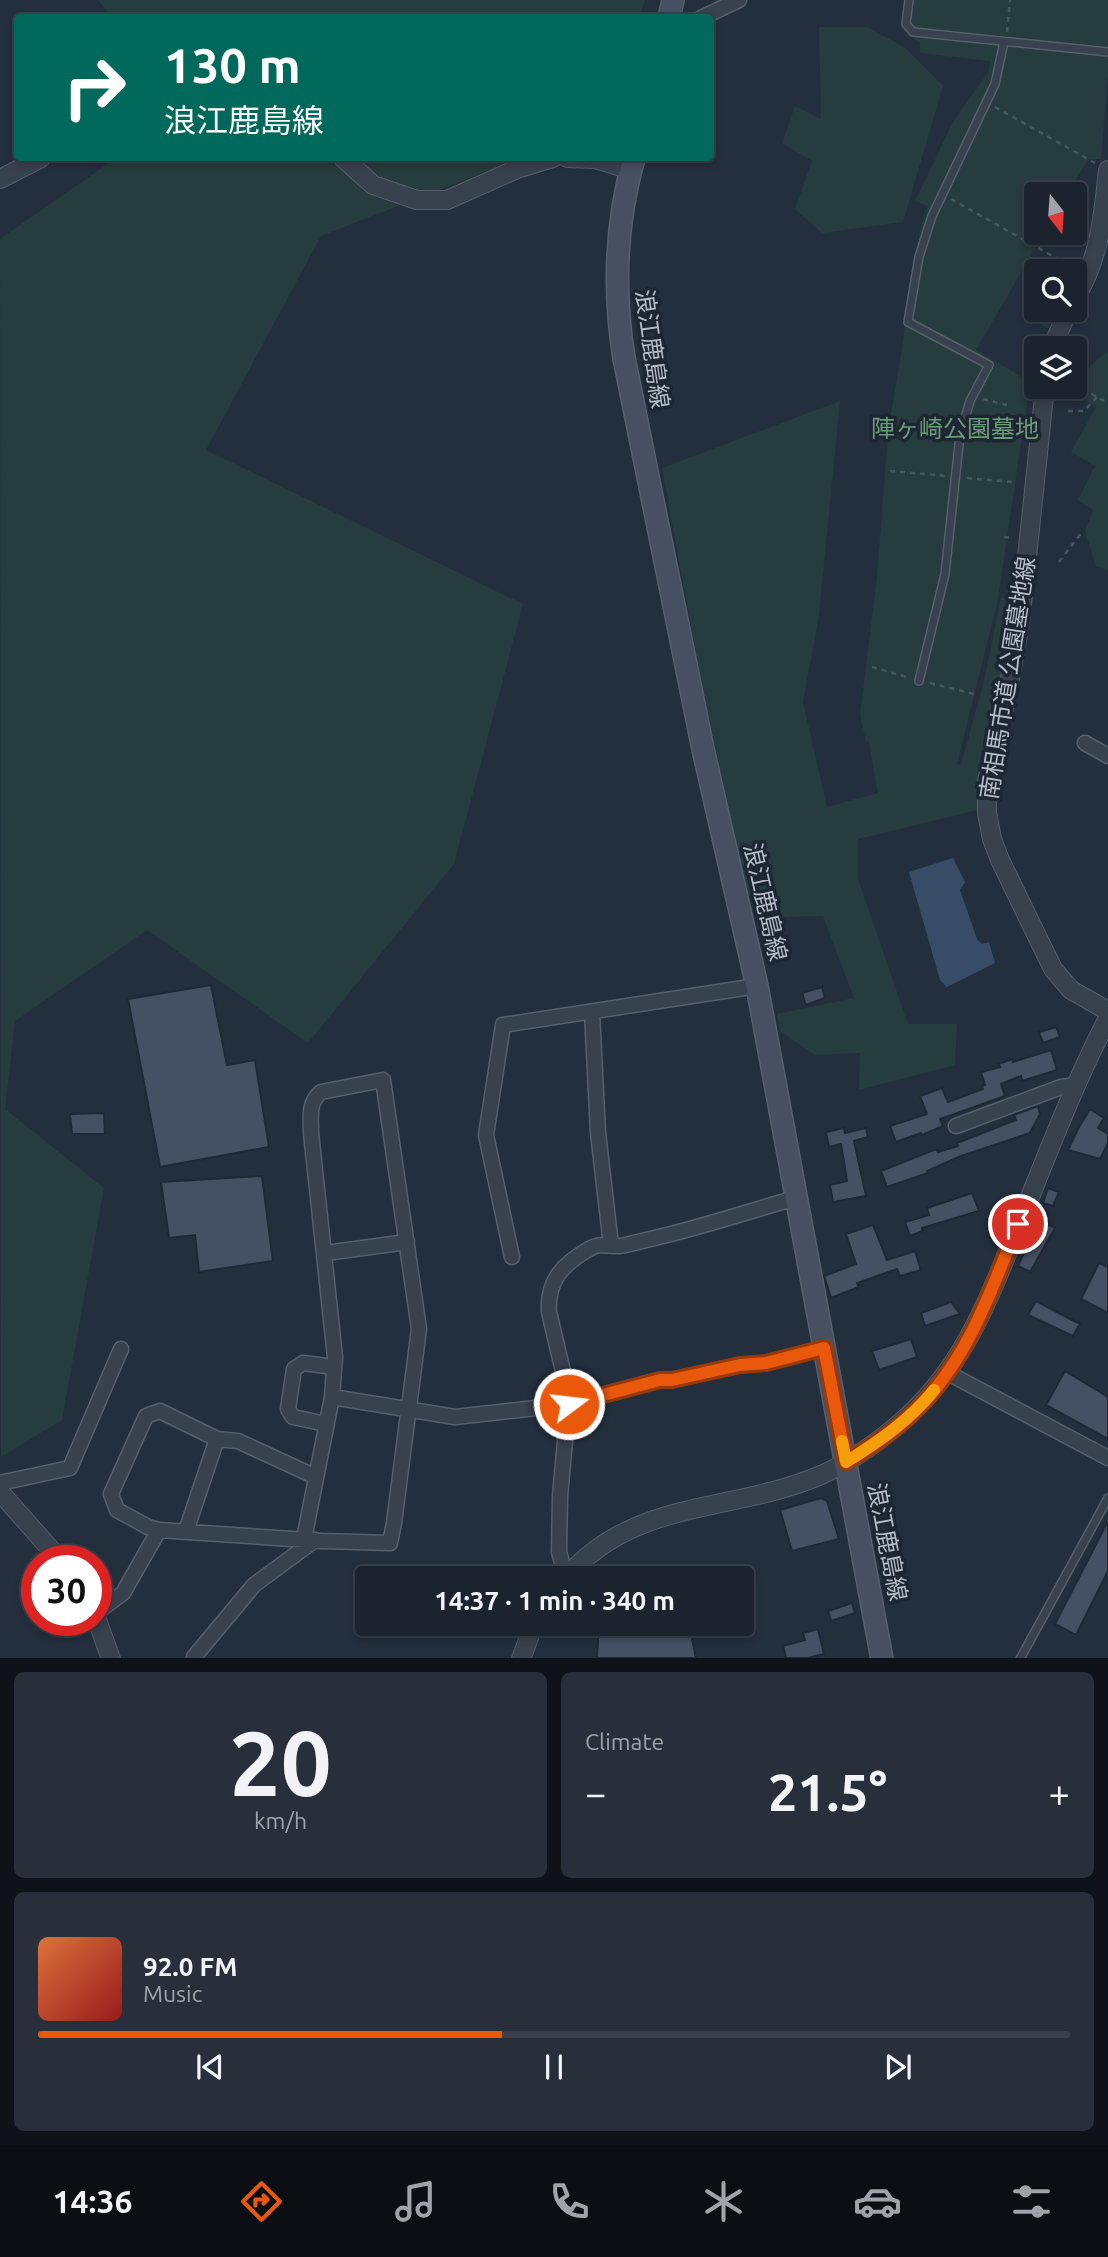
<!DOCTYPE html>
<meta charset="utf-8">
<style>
:root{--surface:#1b232e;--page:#282f3a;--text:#f1f3f6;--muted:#a0a4aa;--line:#39404a;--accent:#ea580c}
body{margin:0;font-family:Ubuntu,"Noto Sans JP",sans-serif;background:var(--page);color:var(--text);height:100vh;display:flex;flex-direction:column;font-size:26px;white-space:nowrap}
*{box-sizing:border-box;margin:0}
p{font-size:23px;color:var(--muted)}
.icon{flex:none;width:38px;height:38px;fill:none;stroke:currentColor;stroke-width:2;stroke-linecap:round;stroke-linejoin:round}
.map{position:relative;height:1658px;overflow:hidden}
.details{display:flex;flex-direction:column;gap:14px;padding:14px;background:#0f1319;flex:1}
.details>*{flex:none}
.top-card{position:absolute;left:14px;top:14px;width:700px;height:147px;border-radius:7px;box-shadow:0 4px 10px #0003,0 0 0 2px var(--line);background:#00695c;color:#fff;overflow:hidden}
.needle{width:46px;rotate:163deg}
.tools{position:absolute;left:1024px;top:182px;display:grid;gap:14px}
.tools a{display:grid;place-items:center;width:63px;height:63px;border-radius:7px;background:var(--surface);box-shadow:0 4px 10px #0003,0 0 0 2px var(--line);font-size:35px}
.speed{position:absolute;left:21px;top:1545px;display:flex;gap:14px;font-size:35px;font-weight:700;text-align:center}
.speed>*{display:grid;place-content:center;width:91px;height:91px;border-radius:50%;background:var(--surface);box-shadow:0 4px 10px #0003,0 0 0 2px var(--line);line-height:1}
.speed .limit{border:10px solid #d22;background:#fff;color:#111}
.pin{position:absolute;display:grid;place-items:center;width:60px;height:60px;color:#fff;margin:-30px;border:4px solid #fff;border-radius:50%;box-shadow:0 2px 7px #0007}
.me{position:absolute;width:77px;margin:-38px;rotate:75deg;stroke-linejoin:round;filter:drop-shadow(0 0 5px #0008)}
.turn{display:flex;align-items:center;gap:24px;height:147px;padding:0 35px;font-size:32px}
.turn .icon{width:91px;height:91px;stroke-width:2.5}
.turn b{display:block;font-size:49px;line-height:60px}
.big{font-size:52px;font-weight:600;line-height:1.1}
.details .card{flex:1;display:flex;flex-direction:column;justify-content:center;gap:10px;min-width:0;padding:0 24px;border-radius:10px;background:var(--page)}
.details .dial{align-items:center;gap:0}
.dial b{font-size:91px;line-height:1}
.song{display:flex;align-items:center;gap:21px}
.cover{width:84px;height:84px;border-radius:10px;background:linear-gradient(135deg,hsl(20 70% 55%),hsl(0 70% 35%))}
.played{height:7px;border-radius:4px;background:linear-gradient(90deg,var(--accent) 45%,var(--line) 45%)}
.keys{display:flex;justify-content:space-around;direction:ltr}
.heat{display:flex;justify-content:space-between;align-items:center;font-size:38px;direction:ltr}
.details .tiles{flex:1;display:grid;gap:14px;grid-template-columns:1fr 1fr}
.card:last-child{grid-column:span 2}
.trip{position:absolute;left:355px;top:1566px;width:399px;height:70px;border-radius:7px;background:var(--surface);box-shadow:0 4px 10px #0003,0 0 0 2px var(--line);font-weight:600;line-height:70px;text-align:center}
.tabs{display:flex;height:112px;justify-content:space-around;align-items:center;background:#0b0e12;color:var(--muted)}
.tabs .icon{width:49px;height:49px}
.tabs .on{color:var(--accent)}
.tabs b{font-size:32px;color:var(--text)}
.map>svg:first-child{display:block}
.green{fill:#263c3f}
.water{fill:#394c67}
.building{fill:#455162;stroke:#1f2835;stroke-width:2}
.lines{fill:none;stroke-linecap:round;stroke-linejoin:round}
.service-casing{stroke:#565f6c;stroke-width:10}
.minor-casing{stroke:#565f6c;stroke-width:17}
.tertiary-casing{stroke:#565f6c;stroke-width:20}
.secondary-casing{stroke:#565f6c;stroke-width:24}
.path{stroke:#44595c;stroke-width:2.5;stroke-dasharray:5 5;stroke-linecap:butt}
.service{stroke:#38414e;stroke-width:7}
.minor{stroke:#38414e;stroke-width:14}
.tertiary{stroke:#38414e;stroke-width:18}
.secondary{stroke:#465061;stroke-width:21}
.route-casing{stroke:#983908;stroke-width:18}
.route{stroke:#ea580c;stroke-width:12}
.slow{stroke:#f59e0b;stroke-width:12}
.labels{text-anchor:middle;stroke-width:7;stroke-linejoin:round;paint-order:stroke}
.street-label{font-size:24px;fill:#b4bcc9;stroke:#1d2633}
.park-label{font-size:24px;fill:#6b9a76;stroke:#1d2633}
</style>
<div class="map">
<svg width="1108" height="1659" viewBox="0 0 1108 1659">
<rect width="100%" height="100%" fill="#242f3e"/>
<!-- green -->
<path class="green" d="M98,0h547l-6,18h-526z
M904,0h204v76l-7,83h-13l-21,35h-31v39h8l-68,117 49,29 4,10 -31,210 -41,165 4,1 23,-84 17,-84 8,3 -13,203 -18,7 -120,29v40l50,145h49l-2,41 -96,25 1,-37 -45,2 -35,-24 -3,-17 77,-16 -31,-82 -48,1 -28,-23 -48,-224 -37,-202 178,-67 -21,214 -16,87 24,105 51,-14 -9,-51 -3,-1 -6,-26 17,-139 12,-153 11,-60 14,-103 7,-34 7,-20 -13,-5 38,-79 36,-51 1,-10 -70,-8v-11c-22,-9 -18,-21 -16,-42z
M819,27h48l37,20 39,39 -40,136 -81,11 -27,-24 17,-48 -30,-18 13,-37 26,13z
M116,158h405l-200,78 -115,214 317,154 -69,260 -146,179 -161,-113 -132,91 -10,88 99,79 -42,232 -61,37 -1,-1218z
M1037,310h23l-12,19 -16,-10z
M1108,351v219l-12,-4 -11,-35 8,-21 -15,-10 17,-34 -24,-14 25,-45 -15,-10 9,-31z"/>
<!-- water -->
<path class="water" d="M953,858l12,24 -5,8 17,49 5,5 7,-2 6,21 -48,24 -7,-7 -31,-108z"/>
<!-- building -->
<path class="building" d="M211,985l16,80 28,-5 14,87 -109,20 -32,-168z
M822,987l3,11 -19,7 -4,-12z
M1056,1027l4,10 -17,6 -4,-11z
M1051,1050l6,20 -35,11 -1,-5 -20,8 4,12 -65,23 3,7 -21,9 -1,-2 -25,9 -6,-16 37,-12 -7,-18 22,-8 6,14 35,-13 -1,-3 3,-1 -4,-13 19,-5 -1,-3 13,-5 1,3z
M1038,1106l2,8 -10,19 -69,23 -34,15 1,2 -41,14 -6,-16 55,-22 2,3 20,-6 -1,-3 59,-23 -2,-5z
M1090,1109l14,9 -6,10 10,6v9l-8,16 -32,-9 11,-23z
M104,1113l1,21h-33l-2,-20z
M844,1128l1,5 21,-5 2,9 -14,4 12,55 -33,6 -3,-17 17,-4 -6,-37 -12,3 -3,-15z
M262,1176l11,85 -74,11 -4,-37 -26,3 -8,-56z
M1048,1188l11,4 -6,14 -10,-3z
M972,1193l7,18 -57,17 1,3 -13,5 -5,-14 24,-7 -2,-7z
M1039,1220l16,8 -25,44 -12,-6z
M873,1225l14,35 28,-9 6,19 -21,6 -3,-7 -40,14 2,4 -28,11 -7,-22 32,-12 -10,-30z
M1099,1263l9,4v46l-27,-14z
M1036,1301l44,23 -7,12 -45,-21z
M951,1302l9,12 -35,12 -4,-13z
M911,1339l6,18 -38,13 -7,-19z
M1065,1371l43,26v42l-62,-34z
M821,1498l6,3 12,38 -47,12 -12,-41z
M1108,1521v50l-32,64 -21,-11z
M852,1603l3,10 -24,8 -3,-10z
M599,1624h87v6l4,-1 6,29h-99z
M818,1629l6,25 -17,4h-21l-3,-12 22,-6 -2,-7z"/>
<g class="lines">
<defs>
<path id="service" d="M909,0l-3,24 7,8 195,20
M919,681l26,-107 15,-139 10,-34 19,-36 -81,-43 11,-65 13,-41 63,-132 9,-42
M1020,1659l88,-161"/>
<path id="minor" d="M701,18l38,-18
M1085,743l23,13
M592,1012l6,121 13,112
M956,1126l105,-39 16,-2
M326,1253l81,-11
M512,1257l-26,-122 17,-110 254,-39
M948,1373l160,85
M332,1397l123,20 108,-12 97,-25h12l68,-15 26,-2 58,-15
M326,1424l-33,-7 -5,-8 6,-40 9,-6 31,4
M0,1483l70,-15 51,-119
M159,1530l-11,-3 -31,-17 -6,-16 35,-78 14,-5 57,28 21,2 78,36
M186,1531l31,-92
M570,1574l-7,-8 -4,-14 1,-56 9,-99 -20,-85c-2,-32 14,-48 40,-63 11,-7 18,-2 31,-3 8,-1 18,-4 26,-6 51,-11 100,-28 150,-42
M96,1613l27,-20 36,-63 163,11 68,2 4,-20 25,-194 -36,-249 -62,12c-13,11 -10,24 -10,41l24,224 -3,40 -28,142
M194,1657l60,-72 61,-45"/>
<path id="tertiary" d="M343,158l30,27 44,15h30l70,-31 36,-11
M567,158l28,1 36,11
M0,179l41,-21
M1074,300c26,-41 29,-84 34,-130
M1052,348l16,-38
M1045,387l-25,236 -13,72 -20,86v32l5,26 8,21 53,109 18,21 37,21
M0,1492l61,69
M566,1578c67,-80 168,-65 255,-103 21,-9 40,-22 58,-35 82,-60 106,-133 143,-223 27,-67 53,-135 86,-199
M96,1617l15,42
M521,1659l13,-35"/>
<path id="secondary" d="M669,18l4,-18
M634,158c-19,67 -21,132 -10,200l79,391 54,237 125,673"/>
</defs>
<!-- service casing -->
<use href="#service" class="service-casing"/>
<!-- minor casing -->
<use href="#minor" class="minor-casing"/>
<!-- tertiary casing -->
<use href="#tertiary" class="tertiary-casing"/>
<!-- secondary casing -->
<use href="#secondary" class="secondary-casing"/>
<!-- path -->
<path class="path" d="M1007,32l3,-32
M995,107l100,56
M951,199l107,60
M1074,384l34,19
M983,399l24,6
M1068,411h16l13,-14
M890,471l56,5
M967,478l45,4
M1004,537l10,1
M1059,562l23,-30
M872,667l38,11
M930,683l44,11"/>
<!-- service -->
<use href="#service" class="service"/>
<!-- minor -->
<use href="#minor" class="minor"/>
<!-- tertiary -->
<use href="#tertiary" class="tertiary"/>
<!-- secondary -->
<use href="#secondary" class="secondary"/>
</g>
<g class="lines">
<defs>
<path id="route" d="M569,1404l91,-24h12l68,-15 26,-2 58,-15 22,114c24,-15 49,-31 69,-51 53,-51 76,-120 103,-187"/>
</defs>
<!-- route casing -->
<use href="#route" class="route-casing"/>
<!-- route -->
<use href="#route" class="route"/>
<!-- slow -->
<path class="slow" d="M842,1441l4,21c32,-20 64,-42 88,-72"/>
</g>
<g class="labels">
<!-- street labels -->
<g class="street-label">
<text transform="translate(652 349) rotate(82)" y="8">浪江鹿島線</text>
<text transform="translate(1008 678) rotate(-81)" y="8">南相馬市道 公園墓地線</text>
<text transform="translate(765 902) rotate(77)" y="8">浪江鹿島線</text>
<text transform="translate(887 1542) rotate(79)" y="8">浪江鹿島線</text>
</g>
<!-- park labels -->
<g class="park-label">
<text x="955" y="437">陣ヶ崎公園墓地</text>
</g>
</g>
</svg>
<div class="tools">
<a><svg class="needle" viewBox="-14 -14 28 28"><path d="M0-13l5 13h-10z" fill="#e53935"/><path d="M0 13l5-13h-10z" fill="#a0a4aa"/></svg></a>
<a><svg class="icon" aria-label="search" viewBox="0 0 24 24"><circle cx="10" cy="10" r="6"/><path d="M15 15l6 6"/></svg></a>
<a><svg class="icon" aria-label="layers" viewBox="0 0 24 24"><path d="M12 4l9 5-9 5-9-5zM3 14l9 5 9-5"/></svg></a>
</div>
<div class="speed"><div class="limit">30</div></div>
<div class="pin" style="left:1018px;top:1224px;background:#d93025"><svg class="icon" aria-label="arrive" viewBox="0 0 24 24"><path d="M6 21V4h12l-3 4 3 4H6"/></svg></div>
<svg class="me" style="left:569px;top:1404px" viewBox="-20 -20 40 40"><circle r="17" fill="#ea580c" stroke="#fff" stroke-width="3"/><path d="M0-11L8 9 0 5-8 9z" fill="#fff"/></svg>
<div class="trip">14:37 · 1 min · 340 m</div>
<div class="top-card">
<div class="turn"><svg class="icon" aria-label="right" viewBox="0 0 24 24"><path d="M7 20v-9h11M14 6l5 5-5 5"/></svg><div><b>130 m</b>浪江鹿島線</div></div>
</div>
</div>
<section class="details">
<div class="tiles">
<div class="card dial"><b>20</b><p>km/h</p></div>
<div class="card"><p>Climate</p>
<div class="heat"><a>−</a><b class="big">21.5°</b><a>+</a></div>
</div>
<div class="card">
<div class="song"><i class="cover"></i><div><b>92.0 FM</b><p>Music</p></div></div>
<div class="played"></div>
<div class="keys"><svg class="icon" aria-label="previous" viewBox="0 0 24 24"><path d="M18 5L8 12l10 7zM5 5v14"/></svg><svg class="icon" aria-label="pause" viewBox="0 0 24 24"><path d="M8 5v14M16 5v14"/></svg><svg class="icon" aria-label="next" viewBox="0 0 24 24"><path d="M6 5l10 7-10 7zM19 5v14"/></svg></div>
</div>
</div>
</section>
<nav class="tabs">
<b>14:36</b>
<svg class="icon on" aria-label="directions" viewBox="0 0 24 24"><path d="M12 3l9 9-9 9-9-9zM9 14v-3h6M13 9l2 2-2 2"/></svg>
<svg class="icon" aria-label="music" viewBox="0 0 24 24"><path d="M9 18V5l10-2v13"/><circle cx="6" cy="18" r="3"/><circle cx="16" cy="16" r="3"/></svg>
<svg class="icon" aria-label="phone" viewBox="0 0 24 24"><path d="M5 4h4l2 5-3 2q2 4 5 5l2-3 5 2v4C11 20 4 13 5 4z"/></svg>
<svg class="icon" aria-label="climate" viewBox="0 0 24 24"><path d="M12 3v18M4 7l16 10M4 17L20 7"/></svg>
<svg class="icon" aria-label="car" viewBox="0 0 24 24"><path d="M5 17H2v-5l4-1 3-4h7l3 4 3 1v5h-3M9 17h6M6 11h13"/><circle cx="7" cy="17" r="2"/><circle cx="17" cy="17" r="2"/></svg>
<svg class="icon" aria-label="filters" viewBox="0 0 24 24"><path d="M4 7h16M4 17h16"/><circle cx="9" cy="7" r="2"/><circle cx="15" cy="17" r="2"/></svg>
</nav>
